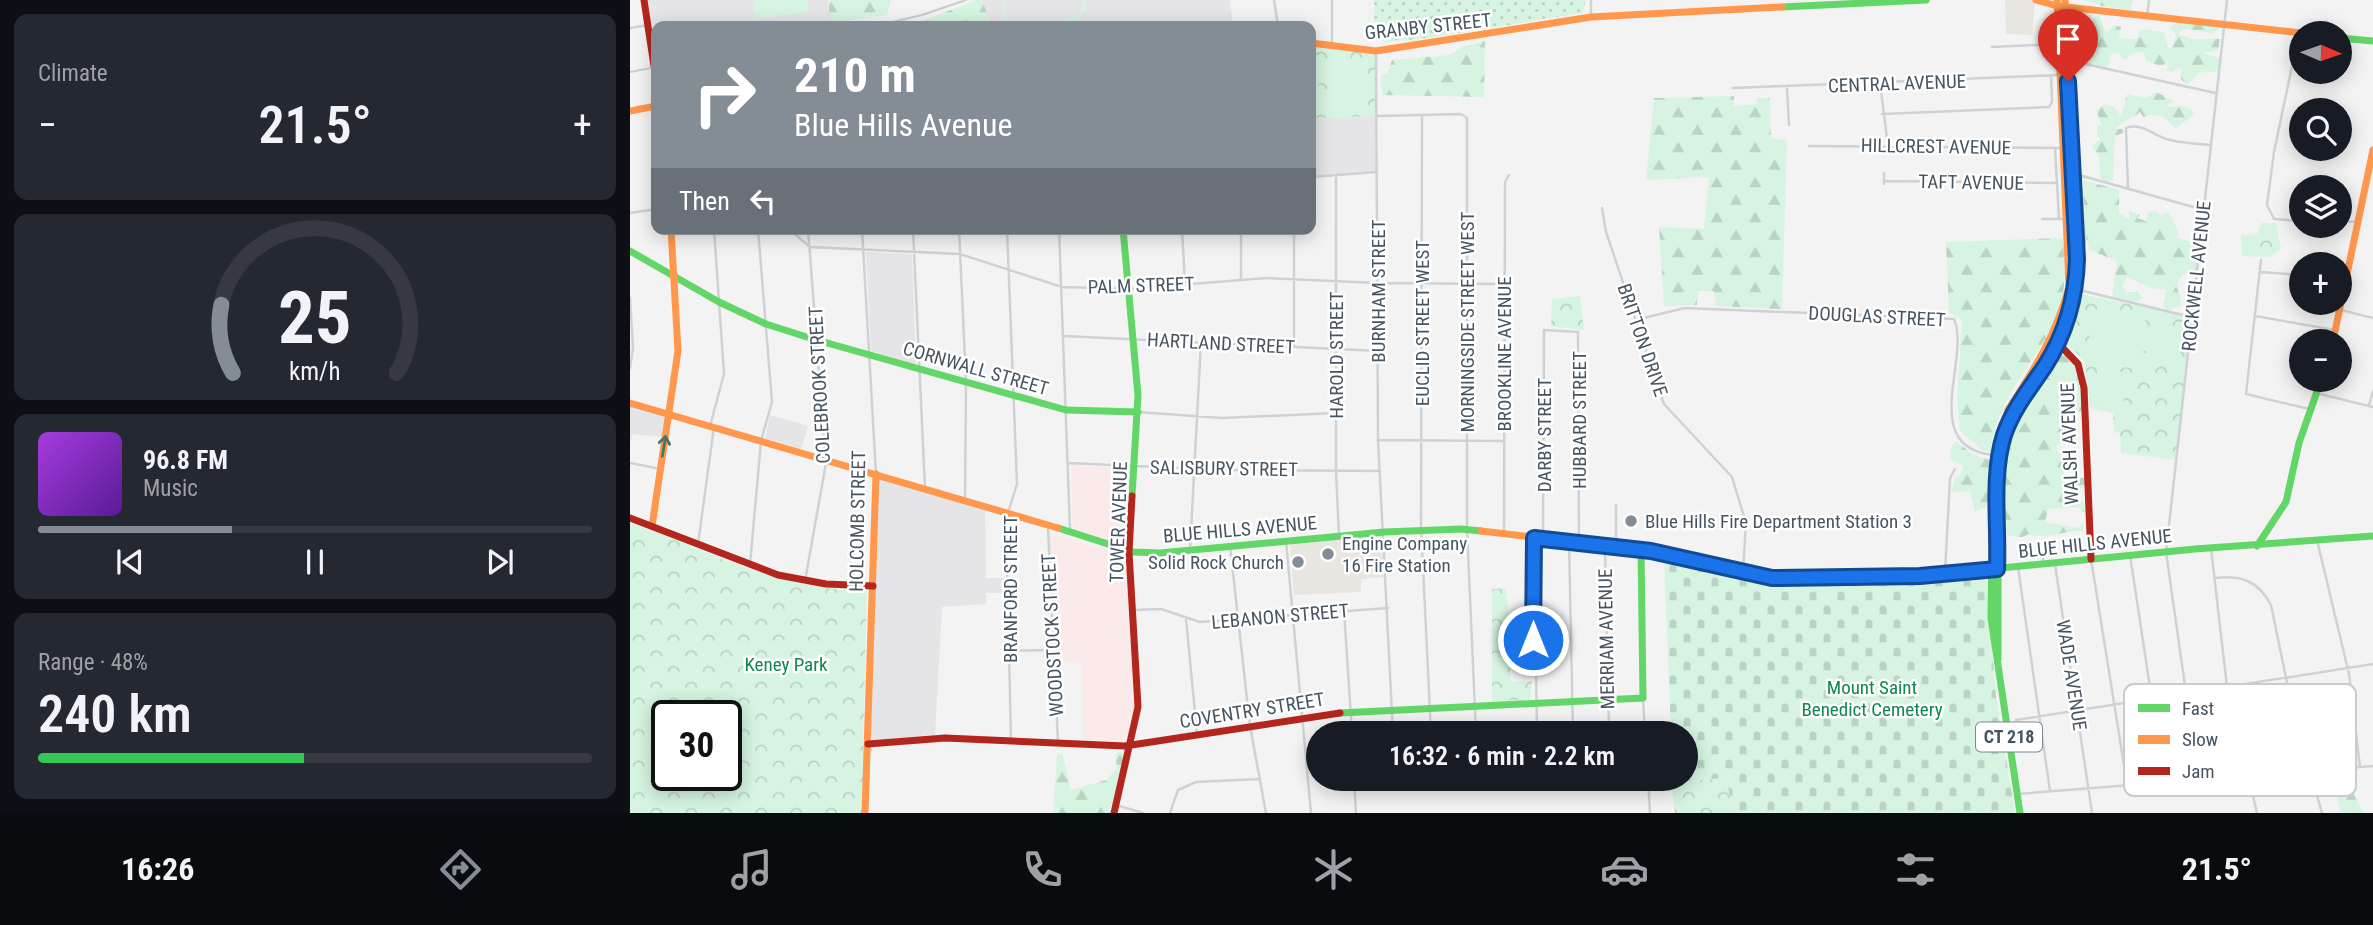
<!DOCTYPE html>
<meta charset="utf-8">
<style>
:root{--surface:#171b24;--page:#242831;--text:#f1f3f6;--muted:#9ea1a6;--line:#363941;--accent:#848c95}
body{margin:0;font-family:"Roboto Condensed",sans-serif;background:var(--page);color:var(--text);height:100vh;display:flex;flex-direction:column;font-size:26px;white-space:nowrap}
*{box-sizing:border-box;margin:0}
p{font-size:23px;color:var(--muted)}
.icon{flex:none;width:38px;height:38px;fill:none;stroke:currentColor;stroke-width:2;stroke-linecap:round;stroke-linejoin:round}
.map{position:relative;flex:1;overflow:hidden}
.drawer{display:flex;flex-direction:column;gap:14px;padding:14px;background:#0d0f14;width:630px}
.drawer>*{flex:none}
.hud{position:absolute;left:21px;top:21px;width:665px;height:214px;border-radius:14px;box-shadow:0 4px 18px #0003;background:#848c95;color:#fff;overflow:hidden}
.needle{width:46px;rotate:92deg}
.controls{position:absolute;left:1659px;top:21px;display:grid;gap:14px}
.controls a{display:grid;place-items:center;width:63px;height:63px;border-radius:50%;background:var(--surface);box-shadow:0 4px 18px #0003;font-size:35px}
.speed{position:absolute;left:21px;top:700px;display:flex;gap:14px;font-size:35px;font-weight:700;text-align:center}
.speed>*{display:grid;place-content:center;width:91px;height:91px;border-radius:50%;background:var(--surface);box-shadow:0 4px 18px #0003;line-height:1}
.speed .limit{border:4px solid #111;border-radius:10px;background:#fff;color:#111}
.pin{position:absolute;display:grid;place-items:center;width:60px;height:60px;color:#fff;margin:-72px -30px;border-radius:50% 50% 50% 0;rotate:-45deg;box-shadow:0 0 7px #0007}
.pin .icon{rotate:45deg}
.me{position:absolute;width:77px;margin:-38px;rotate:0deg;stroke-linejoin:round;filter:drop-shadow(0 0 5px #0008)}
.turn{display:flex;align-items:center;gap:24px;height:147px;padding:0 28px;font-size:32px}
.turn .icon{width:91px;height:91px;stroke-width:2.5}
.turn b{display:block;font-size:49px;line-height:60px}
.then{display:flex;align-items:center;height:66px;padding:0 28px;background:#0003;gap:14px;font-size:26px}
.big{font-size:52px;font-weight:600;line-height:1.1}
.drawer .card{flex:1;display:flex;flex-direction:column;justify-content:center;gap:10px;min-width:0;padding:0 24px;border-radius:14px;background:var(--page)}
.drawer .dial{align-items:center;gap:0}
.dial svg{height:182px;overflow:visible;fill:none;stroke:var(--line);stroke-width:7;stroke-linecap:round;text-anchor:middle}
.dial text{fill:var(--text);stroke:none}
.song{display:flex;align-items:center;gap:21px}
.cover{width:84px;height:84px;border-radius:10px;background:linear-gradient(135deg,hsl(280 70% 55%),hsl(270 70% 35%))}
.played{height:7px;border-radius:4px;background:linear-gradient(90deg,var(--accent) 35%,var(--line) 35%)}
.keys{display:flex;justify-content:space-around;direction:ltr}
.heat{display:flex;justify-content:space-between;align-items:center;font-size:38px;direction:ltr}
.charge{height:10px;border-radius:5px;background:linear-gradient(90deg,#34c759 48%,var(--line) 0)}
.trip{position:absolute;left:676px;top:721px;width:392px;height:70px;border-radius:35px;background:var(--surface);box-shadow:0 4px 18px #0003;font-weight:600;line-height:70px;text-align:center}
.menu{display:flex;height:112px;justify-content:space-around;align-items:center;background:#090b0e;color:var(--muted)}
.menu .icon{width:49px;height:49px}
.menu .active{color:var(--accent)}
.menu b{font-size:32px;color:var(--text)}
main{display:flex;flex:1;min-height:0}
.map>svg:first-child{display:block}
.commercial{fill:#e8e6e1}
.education{fill:#e5e4e6}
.medical{fill:#faebea}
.grass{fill:url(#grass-dots)}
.forest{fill:url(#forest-firs)}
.cemetery{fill:url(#cemetery-stones)}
.park{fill:url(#park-crowns);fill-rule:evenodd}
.pitch{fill:#d6f4e1}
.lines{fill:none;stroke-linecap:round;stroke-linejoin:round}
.street{stroke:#cfd2d4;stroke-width:2.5}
.fast{stroke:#63d668;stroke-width:7}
.slow{stroke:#ff974d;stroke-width:7}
.jam{stroke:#b3261e;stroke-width:7}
.rail{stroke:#c9cbcd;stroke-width:2}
.oneway{stroke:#4e7564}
.route-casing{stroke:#114b97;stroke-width:18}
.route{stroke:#1a73e8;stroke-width:12}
.poi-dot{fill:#848c95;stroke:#fff;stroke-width:2.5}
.labels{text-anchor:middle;stroke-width:5;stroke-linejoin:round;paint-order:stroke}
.shield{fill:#fff;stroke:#7e8891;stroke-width:2}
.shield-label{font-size:18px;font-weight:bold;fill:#475562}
.street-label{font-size:19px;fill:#475562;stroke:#fff}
.poi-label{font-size:19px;fill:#475562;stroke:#fff;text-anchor:start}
.park-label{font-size:19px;fill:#0e884b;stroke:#fff}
.key{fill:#fff;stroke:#c8ccd0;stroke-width:2}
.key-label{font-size:19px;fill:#475562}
</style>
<main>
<section class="drawer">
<div class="card"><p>Climate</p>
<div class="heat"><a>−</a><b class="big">21.5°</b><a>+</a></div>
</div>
<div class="card dial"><svg viewBox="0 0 100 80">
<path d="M14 69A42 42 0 1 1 86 69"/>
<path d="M14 69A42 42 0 0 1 9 39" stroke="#848c95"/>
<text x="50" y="56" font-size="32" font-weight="700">25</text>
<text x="50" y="72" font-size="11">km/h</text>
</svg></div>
<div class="card">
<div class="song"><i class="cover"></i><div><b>96.8 FM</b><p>Music</p></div></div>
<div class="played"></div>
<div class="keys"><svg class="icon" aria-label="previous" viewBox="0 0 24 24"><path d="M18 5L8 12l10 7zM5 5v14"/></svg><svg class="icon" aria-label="pause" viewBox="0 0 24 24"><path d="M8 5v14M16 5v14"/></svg><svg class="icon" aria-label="next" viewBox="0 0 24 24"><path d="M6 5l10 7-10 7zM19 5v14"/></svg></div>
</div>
<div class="card"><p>Range · 48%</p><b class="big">240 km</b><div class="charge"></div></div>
</section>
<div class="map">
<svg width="1743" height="813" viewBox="0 0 1743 813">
<defs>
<pattern id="grass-dots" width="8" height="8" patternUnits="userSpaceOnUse" patternTransform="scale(1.75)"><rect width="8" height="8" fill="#d6f4e1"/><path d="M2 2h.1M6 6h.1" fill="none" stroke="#b9d3c4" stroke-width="1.8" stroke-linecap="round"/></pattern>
<pattern id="forest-firs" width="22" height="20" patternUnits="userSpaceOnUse" patternTransform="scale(1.75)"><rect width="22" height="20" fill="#d6f4e1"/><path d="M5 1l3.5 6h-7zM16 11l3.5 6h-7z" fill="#b9d3c4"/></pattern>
<pattern id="cemetery-stones" width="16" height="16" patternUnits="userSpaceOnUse" patternTransform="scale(1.75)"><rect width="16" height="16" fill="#d6f4e1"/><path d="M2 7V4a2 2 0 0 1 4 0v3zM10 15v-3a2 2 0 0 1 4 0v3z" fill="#b9d3c4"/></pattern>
<pattern id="park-crowns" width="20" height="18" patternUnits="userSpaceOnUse" patternTransform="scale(1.75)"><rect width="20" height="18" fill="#d6f4e1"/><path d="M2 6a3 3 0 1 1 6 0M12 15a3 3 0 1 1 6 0" fill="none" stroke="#b9d3c4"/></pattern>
</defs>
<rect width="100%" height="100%" fill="#f4f3f3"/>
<!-- commercial -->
<path class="commercial" d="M1375,0h30l-3,35 -26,-1z
M751,536l3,41 -23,2v13l-67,3 -4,-51z"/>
<!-- education -->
<path class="education" d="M18,0h180l1,12 8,10 6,-1v4l-187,1v25z
M352,0h248l3,26h-241z
M747,116v56l-66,5v-59z
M236,252l46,2 4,111 -45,-14z
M0,406l35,10 -2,21 -30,-3 -3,8z
M140,415l38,11 -7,23 -36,-11z
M250,478l105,31 1,69h20v15h-20v11l-44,3 -7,128 -61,5 -3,-2 7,-257z"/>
<!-- medical -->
<path class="medical" d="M441,466l61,2 -5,80 -54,-16z
M419,532l77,24 10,145 -9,41 -44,-2 -1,-79 -26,1z"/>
<!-- grass -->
<path class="grass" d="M744,0h212l-4,13 -153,25 -43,4 -11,-3z"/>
<!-- forest -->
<path class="forest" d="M198,0h63l-4,15 -50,7 -7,-4z
M346,0h6l10,26 -74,-3z
M1454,0h49l-3,10 -28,-4z
M1469,15l7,18 8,-8 7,2 -2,11 17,1 5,-10 23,3 4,16 4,-1 4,-12 -7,-8 14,-6 38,6 -8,6 -31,-4 -3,5 12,5h29l-2,11 -15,3 17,5 -1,13 -21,2 -11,12 -6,-6v-12l-10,5 -4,-2 1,-8 -7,4 -15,-5 -2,-9 -10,1 -9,7 -6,-7 -8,1 -3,14 -32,-6v-11l3,-5 -3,-8 5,1 3,8 10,-3 -1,-26z
M855,41l-1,56 -102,-2 -1,-20 6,-1 5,-14 58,-5 12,-8z
M1526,92l18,9 -8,6 18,-1 12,7 -21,16c-11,-13 -15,-16 -32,-12l-3,-5c-8,7 -19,10 -25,17h7l2,3 -9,5 -2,43 -6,3 -7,-7 -1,-20 -7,-10 9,-7 -4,-3v-11h5l-6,-15 8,-5 9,1 8,10 6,-22 20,4z
M1104,96v10l23,-2v-6h13l1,40 16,2 -5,169 -66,-3 -2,-15h-16l-1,14 -33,1 -5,-79 45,2 5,-52 -63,3 8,-82z
M1453,180l36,10v23l10,6v-8l11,4 -3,3 9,3 2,-8 8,-3 4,6 8,-4 11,20 -3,5 24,8 -1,4 -8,3 7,4 -1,15 -15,4 -6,11 5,11 -1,9 -13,5 -4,-6 4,-15 -13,-1 -27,-12 -5,9 5,6h10l6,6 -8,5 -23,-5 5,-37 -27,-11 -6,-18z
M1433,238c1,22 4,43 -2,64 -15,55 -66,91 -70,150l-9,-2 -22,-19 -3,-30 5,-81 -13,-7 -3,-71z
M1426,355l16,1 10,21 3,33 -15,4 -5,8 15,5 -7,11 -16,7v7l14,6 -8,2 1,18h22v9l-11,4 -4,9 14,2 1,12 -8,-7 -30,2 -3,13 34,6 4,-5v8c-18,-1 -38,9 -54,3l-7,3 -14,-1c-10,-14 -8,-25 -8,-42 1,-61 21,-90 56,-139z
M1326,441l16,13 21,7 -2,43 -16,8 -5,-21 -19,1 4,-14 6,-4 2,-8 -13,-7 1,-12z
M490,751l4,4 -14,58h-57l4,-58 5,-2 9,37 35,-10 11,-12 -2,-14z
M1701,773h11l22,40h-23z"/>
<!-- cemetery -->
<path class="cemetery" d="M1034,560l112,23 210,-5 10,118 19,117h-282l-7,-35 -52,4 -1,-3h12v-46h-14z"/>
<!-- park -->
<path class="park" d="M681,43l65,8 1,65 -66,2z
M1631,223h15l5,26 -12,8 -27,-1 -1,-21 16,-1z
M1451,294l111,23 -16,143 -55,-7 -1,-20 -6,-1 -1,-19 -23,-5 -5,-46 -21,-21 13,-44z
M950,296l4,34 -33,-4 1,-27z
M0,523c84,29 145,67 237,68l-4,157h9l-4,65h-238zM37,716h59v59h-59z
M876,588l6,68 -3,5 2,21 21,-1 -2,19 -38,1v-112z
M1096,778l7,35h-58l-3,-24 -19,1 -2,-11h22l1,3z"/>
<!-- pitch -->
<path class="pitch" d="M123,0h55l1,12 -53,7z
M373,0h4l-3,8 2,10c12,11 65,5 75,-6l2,-12h3c3,32 -52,26 -74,26l-10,-9z
M681,55h7l1,54h-8z
M699,59h34v50h-33z
M1494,309l22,3 -4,57 -52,-5v-33l16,-17z
M1553,326l-3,34 -34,-2c1,-22 15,-34 37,-32z
M1495,372l-2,33 -33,-1c-1,-22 14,-33 35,-32z"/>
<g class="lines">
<!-- street -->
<path class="street" d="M644,0l4,26
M702,0v46
M961,0v17
M1517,17l2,-17
M0,28l17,-3
M1669,33l-25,119 -7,53 7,14 27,2
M1445,44l-3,17 13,181 -6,19
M1362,47l67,-3
M746,51l2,389 15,293
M1442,61l143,32
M1250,83l8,63
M1103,88l326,-13
M1157,88l2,37
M1252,114l167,-7 3,-5 -1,-27
M747,116l84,-2 6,4v411l9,204
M792,116l-1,410 10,207
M1179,146l255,2
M1425,148l4,71
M706,175v296l3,65
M1449,175l125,35
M681,177l66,-5
M1254,181l173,2
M1254,184v-11
M1498,189l-2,-61c17,-6 29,9 44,12 13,3 27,4 41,5
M972,208l4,24 58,172 68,73 14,46 -3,49
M0,213l26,-4
M1412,219h25
M1710,221l18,1
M159,229l21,18 150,7 102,33 67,2 137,-11 112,5 126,1
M232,229l14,245
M283,229l12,259
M329,229l7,153 -1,117
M377,229l10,255 -11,35 5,222
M429,229l11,302
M552,229l3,55
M611,229v51
M664,229v117
M1631,260l-15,134 63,15
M1630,272l41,3
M1710,277l7,1
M1445,289l116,28
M0,298l3,50 -3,20
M1711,310l32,8
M1625,316l80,14
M1005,320l50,-12 269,11c17,39 -36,128 39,136
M434,336l314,15
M1686,393l57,14
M1739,405l4,-14
M508,412l84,6 114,-5
M80,426l14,-52 -10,-145
M748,440l125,1
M0,463l31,6
M438,463l156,7 156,1
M986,505v42
M418,527l10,216
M874,535l1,-353 4,-7
M913,537l1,-207 34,2 1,211
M904,538l3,195
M1687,540l32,134 11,93
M656,541l25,272
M1413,541v23
M939,542l4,191
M68,544l16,-117
M600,546l20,180 16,87
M975,546l4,187
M1581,548l16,139 30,126
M560,550l11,-208
M1500,555l34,225
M1461,559l36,225
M1425,564l37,249
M120,565l11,-124 11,-39 -14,-173
M1388,567l32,224
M1315,572l5,-94 5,-9
M1585,578c25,-3 43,2 56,27l34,165 11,22 6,21
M175,581l21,-118 -18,-234
M503,610l28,-1 39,13 188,-14
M714,610l8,123
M556,619l11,115
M379,651l44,-1
M1013,698l2,35
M1386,720l357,-56
M1568,777l-32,-225 61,-552
M724,779l2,34
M1018,779l2,34
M1387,794l356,-28
M486,805l27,8
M540,813l8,-23 18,-8 63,-3"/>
<!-- fast -->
<path class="fast" d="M1152,7l144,-7
M1710,38l33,3
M493,229l15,166 -6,101
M0,251l89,51 47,22 47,15 253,71 72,2
M1378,410l-15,51 -2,157 29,195
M428,528l75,24 27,1 224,-21 77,-3 20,2
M1627,546l29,-44 13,-59 22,-63
M1299,575l266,-26 178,-13
M1368,659v-185c8,-58 42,-90 65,-141 23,-54 12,-119 9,-176
M710,713l303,-15 -2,-148"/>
<!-- slow -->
<path class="slow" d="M1406,0l21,6 244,27
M1435,0l7,157
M681,43l65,8 215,-34 191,-10
M0,111l26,-5
M1703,341l40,-191
M0,403l428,125
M1378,410c27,-42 48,-75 61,-123l-12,-287
M22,526l26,-175 -7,-122
M851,531l170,20 113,26 165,-2
M235,813l11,-339"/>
<!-- jam -->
<path class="jam" d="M14,0l12,79
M1427,342l21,22 6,24 7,171
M0,518l148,57 48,9 47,2
M238,744l77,-6 180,8 215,-33
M484,813l24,-106 -9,-155 3,-56"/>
<!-- rail -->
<path class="rail" d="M245,26l47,-11 44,-15
M0,72l26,-5"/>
</g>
<!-- one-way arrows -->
<defs><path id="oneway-shaft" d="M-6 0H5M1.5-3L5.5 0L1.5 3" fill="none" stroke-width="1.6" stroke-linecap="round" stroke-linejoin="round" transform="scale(1.75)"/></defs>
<use class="oneway" href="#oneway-shaft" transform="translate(34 446) rotate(-81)"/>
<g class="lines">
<defs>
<path id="route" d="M903,640l1,-102 117,13 121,27 148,-2 77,-7c2,-43 -6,-92 7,-134 9,-26 26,-47 41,-69 21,-33 31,-68 32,-107l-9,-178"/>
</defs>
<!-- route casing -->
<use href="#route" class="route-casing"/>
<!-- route -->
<use href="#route" class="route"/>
</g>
<!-- markers -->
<g class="poi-dot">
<circle cx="1001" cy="521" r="7"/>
<circle cx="698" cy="554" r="7"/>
<circle cx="668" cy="562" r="7"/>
</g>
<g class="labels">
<!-- shield labels -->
<rect class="shield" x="1346" y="722.5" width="66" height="29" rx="5"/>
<g class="shield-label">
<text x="1379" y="743">CT 218</text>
</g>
<!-- street labels -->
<g class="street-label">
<text transform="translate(798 26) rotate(-6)" y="7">GRANBY STREET</text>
<text transform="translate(1267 83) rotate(-2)" y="7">CENTRAL AVENUE</text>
<text transform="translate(1306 146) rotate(1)" y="7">HILLCREST AVENUE</text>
<text transform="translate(1341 182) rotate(1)" y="7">TAFT AVENUE</text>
<text transform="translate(1566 276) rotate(-84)" y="7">ROCKWELL AVENUE</text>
<text transform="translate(511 285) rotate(-2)" y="7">PALM STREET</text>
<text transform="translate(748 291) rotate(-90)" y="7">BURNHAM STREET</text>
<text transform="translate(1247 316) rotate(3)" y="7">DOUGLAS STREET</text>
<text transform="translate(837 322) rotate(-90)" y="7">MORNINGSIDE STREET WEST</text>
<text transform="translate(792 323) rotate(-90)" y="7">EUCLID STREET WEST</text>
<text transform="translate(1013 340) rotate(71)" y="7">BRITTON DRIVE</text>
<text transform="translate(591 343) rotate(3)" y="7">HARTLAND STREET</text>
<text transform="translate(874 354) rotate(-90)" y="7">BROOKLINE AVENUE</text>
<text transform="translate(706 355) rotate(-90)" y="7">HAROLD STREET</text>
<text transform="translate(346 368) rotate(16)" y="7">CORNWALL STREET</text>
<text transform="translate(189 385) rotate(-93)" y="7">COLEBROOK STREET</text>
<text transform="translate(949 420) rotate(-90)" y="7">HUBBARD STREET</text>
<text transform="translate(914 435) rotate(-90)" y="7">DARBY STREET</text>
<text transform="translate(1439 444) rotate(-92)" y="7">WALSH AVENUE</text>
<text transform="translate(594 468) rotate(1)" y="7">SALISBURY STREET</text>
<text transform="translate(227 521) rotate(-89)" y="7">HOLCOMB STREET</text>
<text transform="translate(488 522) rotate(-88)" y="7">TOWER AVENUE</text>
<text transform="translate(610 529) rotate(-5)" y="7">BLUE HILLS AVENUE</text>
<text transform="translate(1465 543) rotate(-6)" y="7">BLUE HILLS AVENUE</text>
<text transform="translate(380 589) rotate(-90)" y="7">BRANFORD STREET</text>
<text transform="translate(650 616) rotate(-5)" y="7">LEBANON STREET</text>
<text transform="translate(422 635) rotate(-93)" y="7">WOODSTOCK STREET</text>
<text transform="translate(976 639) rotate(-91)" y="7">MERRIAM AVENUE</text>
<text transform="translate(1442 675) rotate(81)" y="7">WADE AVENUE</text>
<text transform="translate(622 710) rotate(-9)" y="7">COVENTRY STREET</text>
</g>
<!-- poi labels -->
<g class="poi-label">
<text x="1015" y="528">Blue Hills Fire Department Station 3</text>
<text x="712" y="550">Engine Company<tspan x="712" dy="22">16 Fire Station</tspan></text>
<text x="654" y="569" text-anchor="end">Solid Rock Church</text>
</g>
<!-- park labels -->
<g class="park-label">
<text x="156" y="671">Keney Park</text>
<text x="1242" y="694">Mount Saint<tspan x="1242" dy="22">Benedict Cemetery</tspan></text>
</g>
</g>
<!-- legend -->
<rect x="1494" y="684" width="232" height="112" rx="10" class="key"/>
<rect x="1508" y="704" width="32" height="8" fill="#63d668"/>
<rect x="1508" y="735" width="32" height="9" fill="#ff974d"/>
<rect x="1508" y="767" width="32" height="8" fill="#b3261e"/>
<g class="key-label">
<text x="1552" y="715">Fast</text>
<text x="1552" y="746">Slow</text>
<text x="1552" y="778">Jam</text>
</g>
</svg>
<div class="controls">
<a><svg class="needle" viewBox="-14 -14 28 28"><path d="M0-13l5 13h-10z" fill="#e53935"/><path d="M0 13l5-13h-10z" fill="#9ea1a6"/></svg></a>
<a><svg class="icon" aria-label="search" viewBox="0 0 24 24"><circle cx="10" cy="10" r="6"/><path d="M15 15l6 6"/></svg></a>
<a><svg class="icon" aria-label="layers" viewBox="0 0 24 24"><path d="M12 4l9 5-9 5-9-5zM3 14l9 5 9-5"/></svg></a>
<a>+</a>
<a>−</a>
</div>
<div class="speed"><div class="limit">30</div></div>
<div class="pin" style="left:1438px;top:81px;background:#d93025"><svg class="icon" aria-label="arrive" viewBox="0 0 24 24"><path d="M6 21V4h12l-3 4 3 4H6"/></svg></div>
<svg class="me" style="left:903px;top:640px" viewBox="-20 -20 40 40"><circle r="17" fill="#1a73e8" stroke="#fff" stroke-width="3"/><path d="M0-11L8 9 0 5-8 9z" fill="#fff"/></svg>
<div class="trip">16:32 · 6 min · 2.2 km</div>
<div class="hud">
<div class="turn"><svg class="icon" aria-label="right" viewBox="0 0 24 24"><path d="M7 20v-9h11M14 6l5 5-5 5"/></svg><div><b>210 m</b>Blue Hills Avenue</div></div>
<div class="then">Then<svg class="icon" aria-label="left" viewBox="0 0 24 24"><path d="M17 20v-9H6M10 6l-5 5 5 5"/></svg></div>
</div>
</div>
</main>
<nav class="menu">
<b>16:26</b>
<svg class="icon active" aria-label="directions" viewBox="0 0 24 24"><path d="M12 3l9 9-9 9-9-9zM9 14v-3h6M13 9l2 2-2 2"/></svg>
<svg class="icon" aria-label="music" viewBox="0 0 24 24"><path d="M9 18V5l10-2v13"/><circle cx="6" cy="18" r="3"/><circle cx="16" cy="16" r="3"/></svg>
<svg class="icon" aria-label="phone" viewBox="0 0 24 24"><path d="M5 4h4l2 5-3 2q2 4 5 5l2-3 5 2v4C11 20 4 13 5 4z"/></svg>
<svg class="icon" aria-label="climate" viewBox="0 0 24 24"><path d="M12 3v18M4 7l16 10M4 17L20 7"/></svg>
<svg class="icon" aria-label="car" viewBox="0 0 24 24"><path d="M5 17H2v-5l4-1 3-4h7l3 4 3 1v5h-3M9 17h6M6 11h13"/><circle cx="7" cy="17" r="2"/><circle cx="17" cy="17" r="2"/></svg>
<svg class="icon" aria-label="filters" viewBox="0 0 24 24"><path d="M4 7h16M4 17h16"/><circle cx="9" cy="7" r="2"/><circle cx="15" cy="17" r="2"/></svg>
<b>21.5°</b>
</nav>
